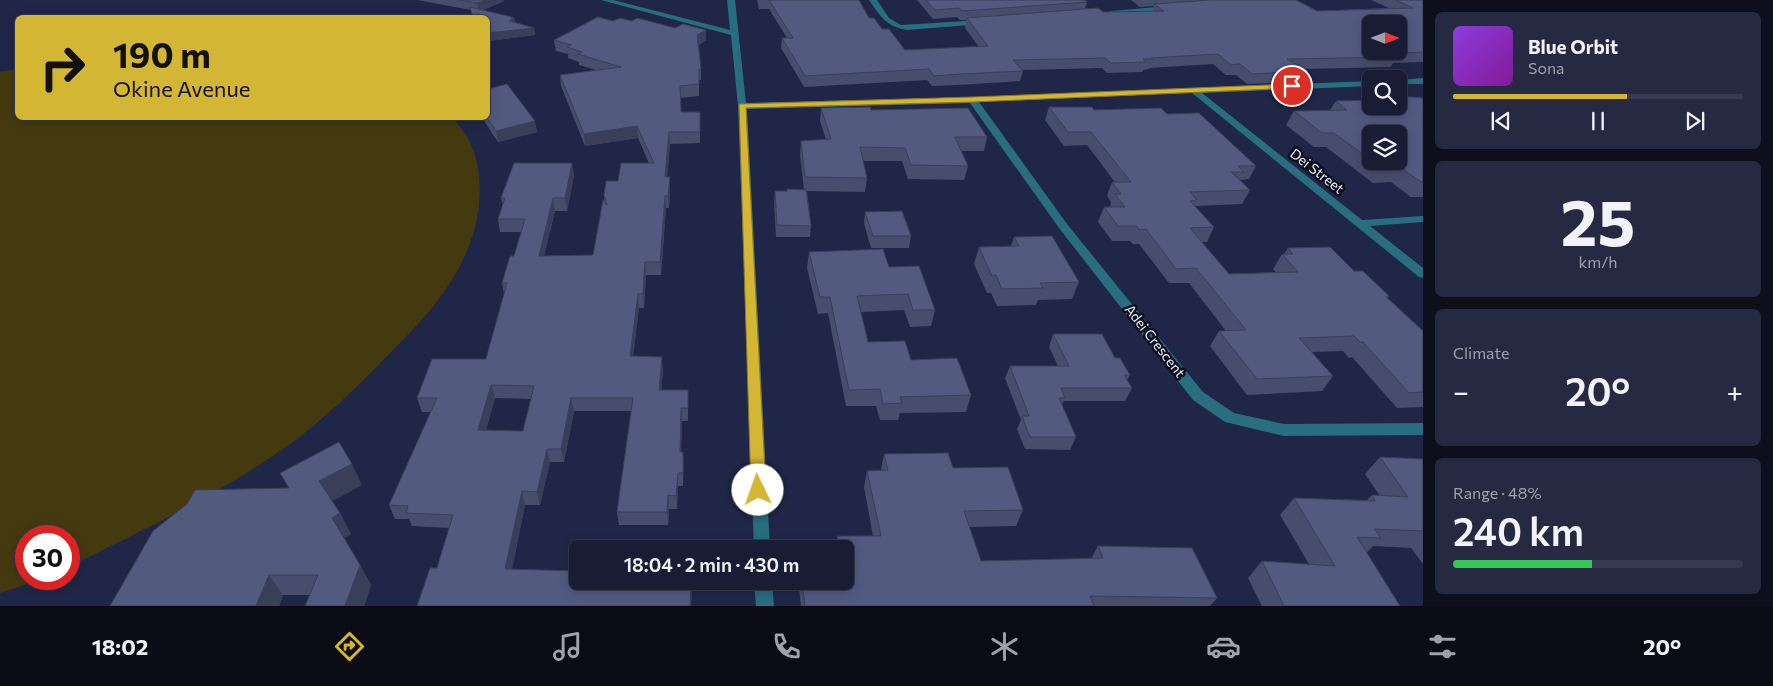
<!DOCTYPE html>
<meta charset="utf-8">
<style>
:root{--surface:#181c35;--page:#252941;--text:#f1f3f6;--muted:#9fa1ad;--line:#363a50;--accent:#d4b635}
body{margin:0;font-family:Commissioner,sans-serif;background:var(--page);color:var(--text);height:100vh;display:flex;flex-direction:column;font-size:19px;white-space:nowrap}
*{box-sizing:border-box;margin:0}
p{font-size:16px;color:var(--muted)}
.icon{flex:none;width:28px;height:28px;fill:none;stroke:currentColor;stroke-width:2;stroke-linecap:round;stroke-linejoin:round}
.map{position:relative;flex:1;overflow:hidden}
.panel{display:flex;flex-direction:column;gap:12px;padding:12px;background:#0d0f1d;width:350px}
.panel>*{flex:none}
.guide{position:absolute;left:15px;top:15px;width:475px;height:105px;border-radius:8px;box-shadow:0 2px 12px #0003,0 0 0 1px var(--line);background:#d4b635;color:#111;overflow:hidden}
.needle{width:32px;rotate:90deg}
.fabs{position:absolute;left:1362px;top:15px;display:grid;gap:10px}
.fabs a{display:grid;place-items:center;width:45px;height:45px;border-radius:8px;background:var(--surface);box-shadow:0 2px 12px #0003,0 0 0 1px var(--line);font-size:25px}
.speed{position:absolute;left:15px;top:525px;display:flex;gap:10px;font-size:25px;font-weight:700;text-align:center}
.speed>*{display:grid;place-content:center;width:65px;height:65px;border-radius:50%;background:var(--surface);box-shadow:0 2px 12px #0003,0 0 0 1px var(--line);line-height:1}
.speed .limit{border:8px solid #d22;background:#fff;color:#111}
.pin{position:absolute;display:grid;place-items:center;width:42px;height:42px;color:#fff;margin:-21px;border:2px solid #fff;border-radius:50%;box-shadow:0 1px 5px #0007}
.me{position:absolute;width:55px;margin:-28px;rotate:357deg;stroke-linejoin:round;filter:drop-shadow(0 0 4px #0008)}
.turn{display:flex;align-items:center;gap:18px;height:105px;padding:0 15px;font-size:22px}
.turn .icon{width:65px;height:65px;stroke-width:2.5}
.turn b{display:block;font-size:35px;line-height:42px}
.big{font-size:38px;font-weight:600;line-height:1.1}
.panel .widget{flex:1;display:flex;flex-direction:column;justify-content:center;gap:8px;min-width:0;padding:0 18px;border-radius:8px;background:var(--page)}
.panel .dial{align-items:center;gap:0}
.dial b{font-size:65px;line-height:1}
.song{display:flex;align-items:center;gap:15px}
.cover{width:60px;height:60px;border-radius:8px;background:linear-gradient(135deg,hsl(270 70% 55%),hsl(290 70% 35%))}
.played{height:5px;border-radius:2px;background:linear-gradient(90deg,var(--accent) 60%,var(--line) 60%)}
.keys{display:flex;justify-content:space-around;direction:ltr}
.heat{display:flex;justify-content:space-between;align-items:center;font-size:28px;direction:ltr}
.charge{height:8px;border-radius:4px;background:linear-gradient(90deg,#34c759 48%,var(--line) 0)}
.trip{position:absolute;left:569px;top:540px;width:285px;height:50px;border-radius:8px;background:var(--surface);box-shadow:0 2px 12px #0003,0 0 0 1px var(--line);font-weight:600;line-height:50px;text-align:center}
.menu{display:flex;height:80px;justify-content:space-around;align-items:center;background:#0a0b15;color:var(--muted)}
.menu .icon{width:35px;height:35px}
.menu .active{color:var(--accent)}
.menu b{font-size:22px;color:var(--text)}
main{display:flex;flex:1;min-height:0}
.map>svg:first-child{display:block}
.green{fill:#453a0f}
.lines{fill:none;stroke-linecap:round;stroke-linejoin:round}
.minor{fill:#286e7e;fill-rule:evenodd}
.wall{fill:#474d6d;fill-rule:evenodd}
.shaded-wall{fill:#393f59}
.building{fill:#525a7f;stroke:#393f59;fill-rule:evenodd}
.route{fill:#d4b635;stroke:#8a7622}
.labels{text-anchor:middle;stroke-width:5;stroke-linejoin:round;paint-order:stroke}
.street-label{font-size:14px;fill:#edf0fe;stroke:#0e101f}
</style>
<main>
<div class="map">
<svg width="1423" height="606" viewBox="0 0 1423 606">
<rect width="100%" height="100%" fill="#202647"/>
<!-- green -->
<path class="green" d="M17,69l1,49h434c24,23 30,54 27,86 -6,61 -47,108 -89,149 -35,36 -71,72 -113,100 -65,45 -137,78 -208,114v-31h-43v43h17l-43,14v-521z"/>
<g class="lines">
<!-- minor -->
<path class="minor" d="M601,0h12l117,30 -3,-30h8l11,103 227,-6 398,-16v5l-169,7 160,127 61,-4v6l-53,4 53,42v10l-4,-1 -227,-184 -213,9 88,122 136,168 31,21 50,11 139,-1v12l-139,1 -59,-14 -32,-22 -134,-172 -89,-125 -223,6 23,440h-16l-16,-443 -7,-71z
M869,0h8l12,18 12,7 81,-5 4,2 -4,2 -75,6c-20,-3 -27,-14 -38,-30z
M1169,6l4,2 -1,2 -61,5 -4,-2 4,-2z
M1423,78v6h-24v-4z
M754,581h18l2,25h-18z"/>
</g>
<!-- wall -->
<path class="wall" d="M417,0h87v1l-21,9 31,8 1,4 19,6 1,7 -47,6v-23h-16l-1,-8z
M757,0h102l10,18 36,32 74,-3 -14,-19 2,-8h-7l-3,-3 -24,2 -16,-19h168l2,2 -2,7 18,3 49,-1 2,-5 -14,1 -9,-7h165l21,11 72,-3 -18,-8h52v62l-30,1 -2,4 -87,2 4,2 -5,11 -56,2 -11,-9h-10l-13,-11 -63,4 -1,1 -6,1 -1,2 -35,1 -5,-5 -79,2v1l-3,10 -62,4 -26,1 -5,-6 -123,7 -23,-39 1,-10h5l-18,-29h-10z
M613,21l93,19 -7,5 2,24v11h-2v16l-19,2 1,14h19v31l-30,1 -3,33h3v13l-1,18h-3l-5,67h-15l-2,33h-5l-6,48 30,14 -2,20h27v31h-6l-1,31h2v34h-5l-1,23h-8l-1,16h-49l-2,-13 14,-101h-57l-10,51h-14l-10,43h-15l-13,64 66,12h114l-1,25h-274l20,-38 12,-40 -37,-2 -3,-7h-14l-6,-14 42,-93h-9l-5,-14 69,-39 18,-65 -2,-11 12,-27 7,-24h-21l-2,-13 5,-14 -2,-7 71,-35 2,13 -7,35h-12l-11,45 49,-1 11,-53v-7l14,-14 31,-18 -11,-25 -53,8 -24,-60 -1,-11 36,-5 -17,-5v-3l-11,-4v-4l-12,-3 -2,-11zM495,398l36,1 -8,32 -37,-1z
M1423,98v99h-12l-20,-15 -18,1 -47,-36h-12l-28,-22 8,-14 36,-1 6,-9zM1371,134l28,27h-28z
M1049,107l118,7 89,52 -7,13 -10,1 11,10 -8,14 -47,2 19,21 -7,15h-5l27,32 47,-2 -3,-3 9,-15h2l4,-6 66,23 35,25 -1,2 35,33v76l-26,1 -45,-51 -3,1 -6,-7 -31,1 21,24 -11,15 -75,4 -37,-49 9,-15h7l-37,-48h-20l-30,-39h-6l-3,-3h-18l-14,-19 6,-15h6l1,-5 -4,-6 5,-14h3l-28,-37 -23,1 -19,-26z
M821,108l50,2 116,27 -3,14h-23l7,15 -4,14 -56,-1 -6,-18h-39l4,17 -2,14 -58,-1 4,35 -1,11h-34l-2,-35 1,-11h12l17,-1 -4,-35 1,-14 25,-1 -6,-19z
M482,118h6l49,14 -39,10z
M865,212l46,24 -2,12h-38l-7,-25z
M1014,237l65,45 -7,17 -34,1 -2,5 -39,1 -6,-13h-4l-13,-29 5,-17 32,-1z
M809,252l80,15 46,43 -4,16 -21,1 -6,-17 -43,2 7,30 43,18 60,35 -5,17 -66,1 -2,7h-18l-4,-14h-30l-18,-93 -10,1 -11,-46z
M1053,334l62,24 15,17 -3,5 5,8 -7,13h-61l-2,3 14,33 -6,13 -45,-1 -8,-20 4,-9 -16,-42 5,-12h48l-9,-19z
M884,454l69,14 70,42 -7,16 -47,1 12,34 110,-2 7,-13 119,52 -7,8h-409l-3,-25h47v-32h-48l1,-8 39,-1v-4h36l-9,-49 3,-16 14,-1z
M1380,457l43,2v105l-12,-16 -38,-2 -7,7 34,53h-138l-14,-28 14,-17 47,3 -29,-49 14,-17 73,2 5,-5 8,1 -15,-22z
M362,485l-30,16 8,12 11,21 -7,4 16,27 11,20 -7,21h-59l5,-11h-27l-4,11h-169z"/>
<!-- shaded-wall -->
<path class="shaded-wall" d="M485,0h19v1l-25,11 -2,-9z
M514,18l2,7 -7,-4z
M534,28l1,7 -47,6v-8z
M706,30v10l-9,6v-11z
M535,121l2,11 -39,10 -2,-11z
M637,126l1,12 -53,8 -1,-12z
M669,132l1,12 -4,46 -1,-13z
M572,163l2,13 -7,35 -2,-13z
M670,177v13l-1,18 -1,-12z
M665,196l1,12 -5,67 -1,-13z
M553,198l2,13 -14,58 -2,-13z
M645,262l1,13 -2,33 -1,-14z
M638,294l1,14 -8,62 -1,-14z
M662,357l1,13 -3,34 -1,-14z
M491,385l4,13 -13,46 -4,-14z
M571,398l3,13 -10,51 -3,-13z
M681,408l1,13 -2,44v-13z
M547,449l3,13 -10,43 -3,-13z
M683,452l1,13 -1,21z
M352,464l10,21 -31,17 -12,-21z
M678,473v13l-1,23 -1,-13z
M522,491l3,14 -16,77 -4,-13z
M668,495l1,14 -1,16 -1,-13z
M340,513l11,21 -8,5 -11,-21z
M360,565l11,20 -7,21h-19z
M269,575l14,20 -4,11h-23z
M691,581l1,6 -1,19h-1z"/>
<!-- building -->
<path class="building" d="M460,0h25l-8,3z
M769,0h90l10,18h5l8,11h7l16,21 83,-4 -21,-28 131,-10 5,4 61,-1 -10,-7 57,-4h85l21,11 96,-3 -17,-8h27v52l-33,2 7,3 -110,2 21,12 -56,3 -12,-10 -9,1 -13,-11 -67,4 2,1h-10l3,3 -35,1 -6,-5 -92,2 10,11 -63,3 -26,2 -5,-7 -124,7 -23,-38h11zM1371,24h28v27h-28z
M926,0h159l2,2 -125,9 -3,-3 -24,2z
M470,7l38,9 6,2 -5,3 25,7 -46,5v-15h-15z
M598,17l15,4 7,-3 12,3 5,-3 38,10 8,-4 23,6 -9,5 4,34h-2v15l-19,2 1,26h19v20h-31l-4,45h5l-2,19h-3l-5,66h-15l-2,32h-5l-8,62 32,1 -3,33h29v18h-7l-1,44h3v21h-5l-2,23 -8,-1 -1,17h-50l16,-114h-62l-10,51h-14l-10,43 -15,-1 -17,78 73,2v10h113l-1,25h-273l13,-38h7l16,-53 -47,-2 2,-7 -19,-1 48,-107h-20l15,-39h54l21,-76h-5l8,-27h4l11,-37h-27l7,-21h-4l13,-35h58l-7,35h-12l-14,58 54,-1 10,-55 4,5 -3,-10 2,-14h12l3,-18h33l-17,-37 -53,8 -24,-59 61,-8 -43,-13 4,-2 -15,-5 4,-2 -17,-5zM491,385l43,1 -11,45 -45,-1z
M507,84l28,37 -39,10 -9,-13 1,-29z
M1399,96l24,2v84h-2l-21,-15 -17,1 -10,-7h26v-27h-28v26l-37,-27h-12l-28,-22 53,-1 -11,-9 35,-1v6h28z
M870,107l1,3 97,-2 19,29h-32l13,29 -57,-1 -6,-17 -45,-1 7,31 -62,-1 -4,-36 30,-2 -10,-31z
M1049,107h43l2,3 67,-2 6,6 32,-1 57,53h-18l6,6h-13l19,18 -60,2 7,8 -7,1 24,26 -24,1 39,46 69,-2 -16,-18h11l-5,-6 42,-1 24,24h9l26,25 -3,1 37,34v61l-14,1 -46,-51h-3l-6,-6 -55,2 34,38 -76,3 -38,-48 27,-1 -50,-62 -20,1 -30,-40 -7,1 -2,-4h-19l-14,-19h21l-10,-13h6l-9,-12h19l-40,-50h-23z
M787,189l19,1 5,36 -34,-1 -2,-34h12z
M902,211l9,25h-38l-8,-24z
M1052,236l27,46 -39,1 3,5 -41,1 -6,-14 -4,1 -13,-29 40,-1 -5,-9z
M883,249l6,18 30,-1 16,44h-22l-5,-16 -51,2 11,46 37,-1 6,19 46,-2 14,37 -71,2 2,6 -19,1 -3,-15 -31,1 -19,-93h-10l-11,-45z
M1053,334h49l13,24h5l10,17h-6l8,13h-71l4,10h-6l17,39h-46l-8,-21h7l-19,-50h59z
M339,442l13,22 -33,17 21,32 -8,5 28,47 -15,41h-40l13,-31h-49l-13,31h-146l43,-75 34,-27 8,-14 94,-2 -9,-15z
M948,453l5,15 55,-1 15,43 -59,1 17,50 122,-3 -5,-12 94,2 25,50 -127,-2 4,10h-289l-3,-25h43v-32h-46l-1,-8 40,-1 -1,-4h44l-14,-65 21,-1 -4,-16z
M1380,457l43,2v72l-49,-2 7,9 -24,-1 43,69h-116l-22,-45 73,5 -41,-68 81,3 -3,-6 36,2z"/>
<!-- route -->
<path class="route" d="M1292,84l4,2 -1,2 -322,14 -227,6 20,382 -2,4 -6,2 -5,-2 -2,-4 -12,-386 234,-7z"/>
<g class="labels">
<!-- street labels -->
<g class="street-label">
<text transform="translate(1317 171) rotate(38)" y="5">Dei Street</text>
<text transform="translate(1155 341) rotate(52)" y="5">Adei Crescent</text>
</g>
</g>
</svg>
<div class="fabs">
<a><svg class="needle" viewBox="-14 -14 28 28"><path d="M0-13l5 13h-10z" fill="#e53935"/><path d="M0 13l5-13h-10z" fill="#9fa1ad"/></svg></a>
<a><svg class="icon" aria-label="search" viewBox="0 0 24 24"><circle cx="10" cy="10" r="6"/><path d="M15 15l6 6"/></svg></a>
<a><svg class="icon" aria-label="layers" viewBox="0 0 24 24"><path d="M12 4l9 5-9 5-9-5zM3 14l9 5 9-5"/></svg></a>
</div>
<div class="speed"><div class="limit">30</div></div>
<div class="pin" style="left:1292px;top:86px;background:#d93025"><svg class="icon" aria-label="arrive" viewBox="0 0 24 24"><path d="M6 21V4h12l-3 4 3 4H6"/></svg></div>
<svg class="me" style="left:758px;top:490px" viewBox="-20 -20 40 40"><circle r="19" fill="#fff"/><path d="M0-13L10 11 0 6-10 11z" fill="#d4b635"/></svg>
<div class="trip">18:04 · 2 min · 430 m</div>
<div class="guide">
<div class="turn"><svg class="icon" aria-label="right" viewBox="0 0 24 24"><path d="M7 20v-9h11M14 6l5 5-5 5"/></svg><div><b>190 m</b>Okine Avenue</div></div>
</div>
</div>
<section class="panel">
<div class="widget">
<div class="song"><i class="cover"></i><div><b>Blue Orbit</b><p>Sona</p></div></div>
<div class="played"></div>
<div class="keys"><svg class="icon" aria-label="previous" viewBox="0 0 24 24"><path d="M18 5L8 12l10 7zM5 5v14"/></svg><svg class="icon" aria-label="pause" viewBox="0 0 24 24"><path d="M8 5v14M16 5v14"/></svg><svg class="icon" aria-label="next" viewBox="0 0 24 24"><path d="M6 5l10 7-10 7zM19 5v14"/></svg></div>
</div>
<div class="widget dial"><b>25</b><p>km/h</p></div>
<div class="widget"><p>Climate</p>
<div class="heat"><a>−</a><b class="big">20°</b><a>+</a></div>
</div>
<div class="widget"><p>Range · 48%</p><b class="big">240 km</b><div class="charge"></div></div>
</section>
</main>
<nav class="menu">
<b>18:02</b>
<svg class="icon active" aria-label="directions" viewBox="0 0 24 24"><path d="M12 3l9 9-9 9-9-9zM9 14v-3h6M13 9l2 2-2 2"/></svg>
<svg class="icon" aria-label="music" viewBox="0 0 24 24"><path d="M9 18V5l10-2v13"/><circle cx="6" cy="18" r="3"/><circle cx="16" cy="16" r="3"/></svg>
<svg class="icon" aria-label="phone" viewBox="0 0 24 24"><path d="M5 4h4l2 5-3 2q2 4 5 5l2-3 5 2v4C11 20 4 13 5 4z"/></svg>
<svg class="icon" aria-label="climate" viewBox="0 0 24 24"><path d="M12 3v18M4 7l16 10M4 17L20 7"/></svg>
<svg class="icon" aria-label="car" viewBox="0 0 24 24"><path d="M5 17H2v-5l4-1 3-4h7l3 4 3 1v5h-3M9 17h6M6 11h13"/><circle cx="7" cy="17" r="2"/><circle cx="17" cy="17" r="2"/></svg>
<svg class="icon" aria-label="filters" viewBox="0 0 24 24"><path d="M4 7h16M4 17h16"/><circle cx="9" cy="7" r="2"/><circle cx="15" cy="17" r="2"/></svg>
<b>20°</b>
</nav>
